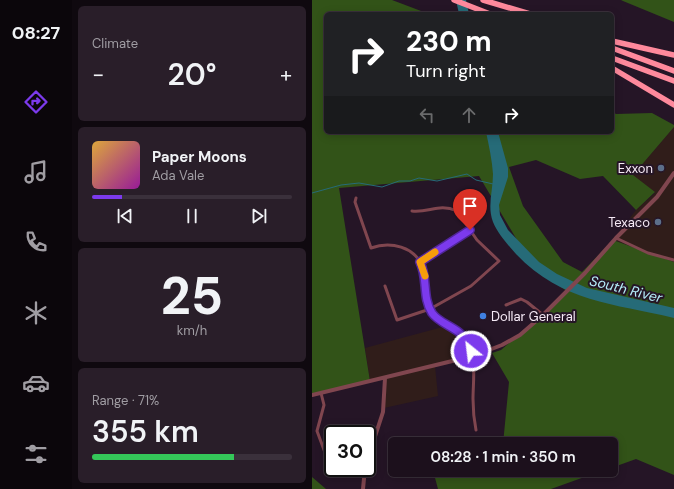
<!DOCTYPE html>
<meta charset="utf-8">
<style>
:root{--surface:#1c101c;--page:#291e29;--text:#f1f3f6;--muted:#a09da3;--line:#3a303b;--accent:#7c3aed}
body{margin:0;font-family:"DM Sans",sans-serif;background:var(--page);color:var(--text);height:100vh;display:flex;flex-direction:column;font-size:15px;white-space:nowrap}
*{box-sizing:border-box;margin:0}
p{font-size:13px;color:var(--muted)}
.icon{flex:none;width:22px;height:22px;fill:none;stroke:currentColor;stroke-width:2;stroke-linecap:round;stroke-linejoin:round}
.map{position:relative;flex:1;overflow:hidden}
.sheet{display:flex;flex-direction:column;gap:6px;padding:6px;background:#0f090f;width:240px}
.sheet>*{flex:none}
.banner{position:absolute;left:12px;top:12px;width:290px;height:122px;border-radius:6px;box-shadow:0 2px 10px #0003,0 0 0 1px var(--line);background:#202124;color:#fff;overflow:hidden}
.speed{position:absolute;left:12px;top:425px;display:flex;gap:8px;font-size:20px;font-weight:700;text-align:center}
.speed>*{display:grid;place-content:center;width:52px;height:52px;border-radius:50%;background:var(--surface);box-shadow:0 2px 10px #0003,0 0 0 1px var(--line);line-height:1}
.speed .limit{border:2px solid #111;border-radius:6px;background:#fff;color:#111}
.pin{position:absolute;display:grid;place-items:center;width:34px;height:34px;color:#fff;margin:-41px -17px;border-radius:50% 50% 50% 0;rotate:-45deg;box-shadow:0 0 4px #0007}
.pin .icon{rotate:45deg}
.me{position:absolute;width:44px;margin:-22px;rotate:331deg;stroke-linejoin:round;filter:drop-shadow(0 0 3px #0008)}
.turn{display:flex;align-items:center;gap:14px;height:84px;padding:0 16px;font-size:18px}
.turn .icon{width:52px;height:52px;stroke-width:2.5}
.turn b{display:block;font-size:28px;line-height:34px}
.lanes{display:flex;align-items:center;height:38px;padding:0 16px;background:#0003;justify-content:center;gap:20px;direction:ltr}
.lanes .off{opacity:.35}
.big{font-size:30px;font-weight:600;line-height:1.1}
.sheet .card{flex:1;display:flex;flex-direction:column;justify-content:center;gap:6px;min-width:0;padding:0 14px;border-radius:6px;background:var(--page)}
.sheet .dial{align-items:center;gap:0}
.dial b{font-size:52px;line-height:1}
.song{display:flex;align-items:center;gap:12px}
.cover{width:48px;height:48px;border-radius:6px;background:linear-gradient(135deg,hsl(40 70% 55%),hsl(300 70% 35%))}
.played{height:4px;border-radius:2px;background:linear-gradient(90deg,var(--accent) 15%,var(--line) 15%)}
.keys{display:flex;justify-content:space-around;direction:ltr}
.heat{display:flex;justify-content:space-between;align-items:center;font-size:22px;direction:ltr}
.charge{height:6px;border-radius:3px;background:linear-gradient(90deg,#34c759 71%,var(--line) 0)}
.trip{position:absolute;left:76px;top:437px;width:230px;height:40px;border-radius:6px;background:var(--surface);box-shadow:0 2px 10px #0003,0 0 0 1px var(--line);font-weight:600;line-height:40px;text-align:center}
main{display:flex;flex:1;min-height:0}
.menu{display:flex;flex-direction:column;width:72px;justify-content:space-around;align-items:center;background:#0b060b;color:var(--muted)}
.menu .icon{width:28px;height:28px}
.menu .selected{color:var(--accent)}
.menu b{font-size:18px;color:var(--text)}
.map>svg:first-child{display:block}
.commercial{fill:#301d1a}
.forest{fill:#325318}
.water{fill:#266b78}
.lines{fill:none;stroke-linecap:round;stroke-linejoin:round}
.stream{stroke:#266b78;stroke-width:1}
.minor{stroke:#80464f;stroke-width:3}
.tertiary{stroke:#80464f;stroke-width:4}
.motorway{stroke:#fe899c;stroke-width:5.5}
.route-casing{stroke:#51269a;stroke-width:10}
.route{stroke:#7c3aed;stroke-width:7}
.slow{stroke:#f59e0b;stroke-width:7}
.service-dot{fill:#5c6f8a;stroke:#251526;stroke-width:1.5}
.shop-dot{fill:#3f7fe0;stroke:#251526;stroke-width:1.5}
.labels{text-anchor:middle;stroke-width:4;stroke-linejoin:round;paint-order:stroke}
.poi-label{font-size:13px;fill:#f6eaf6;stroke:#251526;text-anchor:end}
.water-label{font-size:14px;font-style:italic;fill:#b4ecf8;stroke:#251526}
</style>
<main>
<nav class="menu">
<b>08:27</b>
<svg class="icon selected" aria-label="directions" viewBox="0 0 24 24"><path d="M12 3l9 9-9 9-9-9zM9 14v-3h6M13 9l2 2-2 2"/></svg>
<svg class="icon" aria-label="music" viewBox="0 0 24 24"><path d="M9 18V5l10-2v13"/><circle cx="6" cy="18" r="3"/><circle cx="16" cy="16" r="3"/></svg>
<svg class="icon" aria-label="phone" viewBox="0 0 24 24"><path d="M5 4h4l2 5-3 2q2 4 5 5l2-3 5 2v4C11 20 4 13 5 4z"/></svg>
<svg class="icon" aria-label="climate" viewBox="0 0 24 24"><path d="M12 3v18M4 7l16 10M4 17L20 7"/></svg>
<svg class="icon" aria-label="car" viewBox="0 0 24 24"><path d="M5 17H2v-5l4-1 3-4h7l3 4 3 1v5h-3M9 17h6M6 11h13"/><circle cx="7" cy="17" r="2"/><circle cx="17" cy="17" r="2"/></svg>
<svg class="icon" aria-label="filters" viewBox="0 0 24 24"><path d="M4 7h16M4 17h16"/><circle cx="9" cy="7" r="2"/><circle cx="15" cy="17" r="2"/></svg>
</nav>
<section class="sheet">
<div class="card"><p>Climate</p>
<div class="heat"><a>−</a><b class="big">20°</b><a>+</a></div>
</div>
<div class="card">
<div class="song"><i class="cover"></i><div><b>Paper Moons</b><p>Ada Vale</p></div></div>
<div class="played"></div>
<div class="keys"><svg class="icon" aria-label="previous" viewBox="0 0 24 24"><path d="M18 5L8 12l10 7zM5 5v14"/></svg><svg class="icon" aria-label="pause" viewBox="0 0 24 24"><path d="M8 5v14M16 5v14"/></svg><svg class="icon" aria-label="next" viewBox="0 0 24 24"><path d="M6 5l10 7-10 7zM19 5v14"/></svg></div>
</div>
<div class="card dial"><b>25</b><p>km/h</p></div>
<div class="card"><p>Range · 71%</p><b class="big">355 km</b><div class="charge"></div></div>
</section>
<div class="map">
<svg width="362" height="489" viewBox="0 0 362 489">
<rect width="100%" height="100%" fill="#251526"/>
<!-- commercial -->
<path class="commercial" d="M362,127v135l-61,-22 23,-30 19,-17 -22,-18z
M138,325l13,10 10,20 -38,11 3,30 -54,12v-30l-14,3 -5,-33z"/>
<!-- forest -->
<path class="forest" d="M0,0h80l37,14h-103v118h286v-21l4,3 36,-1 22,12v2l-41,48 22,17 -19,18 -33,-34 -23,3 -44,-19 -27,7 14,39 40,56 19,10 31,-32 61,22v213l-38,-16 -25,9v-24h-108l6,-62 -17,-29 9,-3 67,-58 -35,-25 -54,-91 -140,12 31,193 -58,13z
M309,0h53v22l-51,-21z
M132,470h160l-53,19h-113l-4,-15z
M0,477l14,12h-14z"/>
<!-- water -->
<path class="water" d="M144,0h10l3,14h-10z
M174,132h12l10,36v9l-9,28 1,10 8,15 31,32 18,12 30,14 87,20v10c-61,-15 -111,-15 -158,-64 -8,-9 -18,-20 -23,-32 -6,-16 0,-31 0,-48 -1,-14 -4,-28 -7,-42z"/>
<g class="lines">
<!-- stream -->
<path class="stream" d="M0,193l29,-8 18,-2 23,4 17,-6h11l9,-3 18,3 30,-7 9,6 17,4"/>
<!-- minor -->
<path class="minor" d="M44,198l-1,4 16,46c19,-7 44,-2 52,20 4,13 2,28 7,41 8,13 23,16 33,27 15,18 10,42 10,63 0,10 1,21 3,31
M145,211l11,-13
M304,238l32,15 26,7
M108,262l50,-32
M73,286l12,34 33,-11 41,-23 28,-25 -22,-21 -20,-29c-18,-8 -28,2 -45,0
M194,305l15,-6 6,3 16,13
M9,393l3,12 -7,26 10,27"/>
<!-- tertiary -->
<path class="tertiary" d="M0,395l161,-39 29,-11 18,-10 23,-20 42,-42 31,-35 41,-41 17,-24
M55,461l16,-49 2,-34
M51,489l2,-21"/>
<!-- motorway -->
<path class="motorway" d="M142,0l36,14
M171,0l47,14
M300,41l62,14
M300,48l62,23
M300,58l62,23
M300,68l62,37"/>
</g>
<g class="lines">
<defs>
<path id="route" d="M158,230l-50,32c8,16 2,36 12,51 7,10 21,13 30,22 4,4 6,11 9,16"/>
</defs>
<!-- route casing -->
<use href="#route" class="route-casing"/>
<!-- route -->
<use href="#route" class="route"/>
<!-- slow -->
<path class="slow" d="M113,276l-5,-14 15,-10"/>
</g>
<!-- markers -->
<g class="service-dot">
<circle cx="349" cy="168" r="4"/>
<circle cx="346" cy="222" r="4"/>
</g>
<circle class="shop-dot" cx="171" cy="316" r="4"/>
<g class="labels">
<!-- poi labels -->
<g class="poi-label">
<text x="341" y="173">Exxon</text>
<text x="338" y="227">Texaco</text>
<text x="179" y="321" text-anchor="start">Dollar General</text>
</g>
<!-- water labels -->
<g class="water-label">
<text transform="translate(314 289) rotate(14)" y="5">South River</text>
</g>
</g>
</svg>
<div class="speed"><div class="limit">30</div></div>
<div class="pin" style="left:158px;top:230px;background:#d93025"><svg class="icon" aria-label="arrive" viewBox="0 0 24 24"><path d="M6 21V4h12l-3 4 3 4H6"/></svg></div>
<svg class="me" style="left:159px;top:351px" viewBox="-20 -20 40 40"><circle r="17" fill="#7c3aed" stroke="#fff" stroke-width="3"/><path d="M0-11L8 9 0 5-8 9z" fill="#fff"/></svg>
<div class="trip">08:28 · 1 min · 350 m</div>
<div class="banner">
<div class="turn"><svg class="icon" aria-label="right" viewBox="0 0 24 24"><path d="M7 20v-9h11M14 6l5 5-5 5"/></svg><div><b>230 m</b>Turn right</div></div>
<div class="lanes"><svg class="icon off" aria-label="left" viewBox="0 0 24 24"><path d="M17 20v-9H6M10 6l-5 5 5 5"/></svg><svg class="icon off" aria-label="ahead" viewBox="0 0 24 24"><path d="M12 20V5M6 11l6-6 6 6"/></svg><svg class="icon" aria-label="right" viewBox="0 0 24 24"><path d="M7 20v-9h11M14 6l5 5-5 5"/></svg></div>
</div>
</div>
</main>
